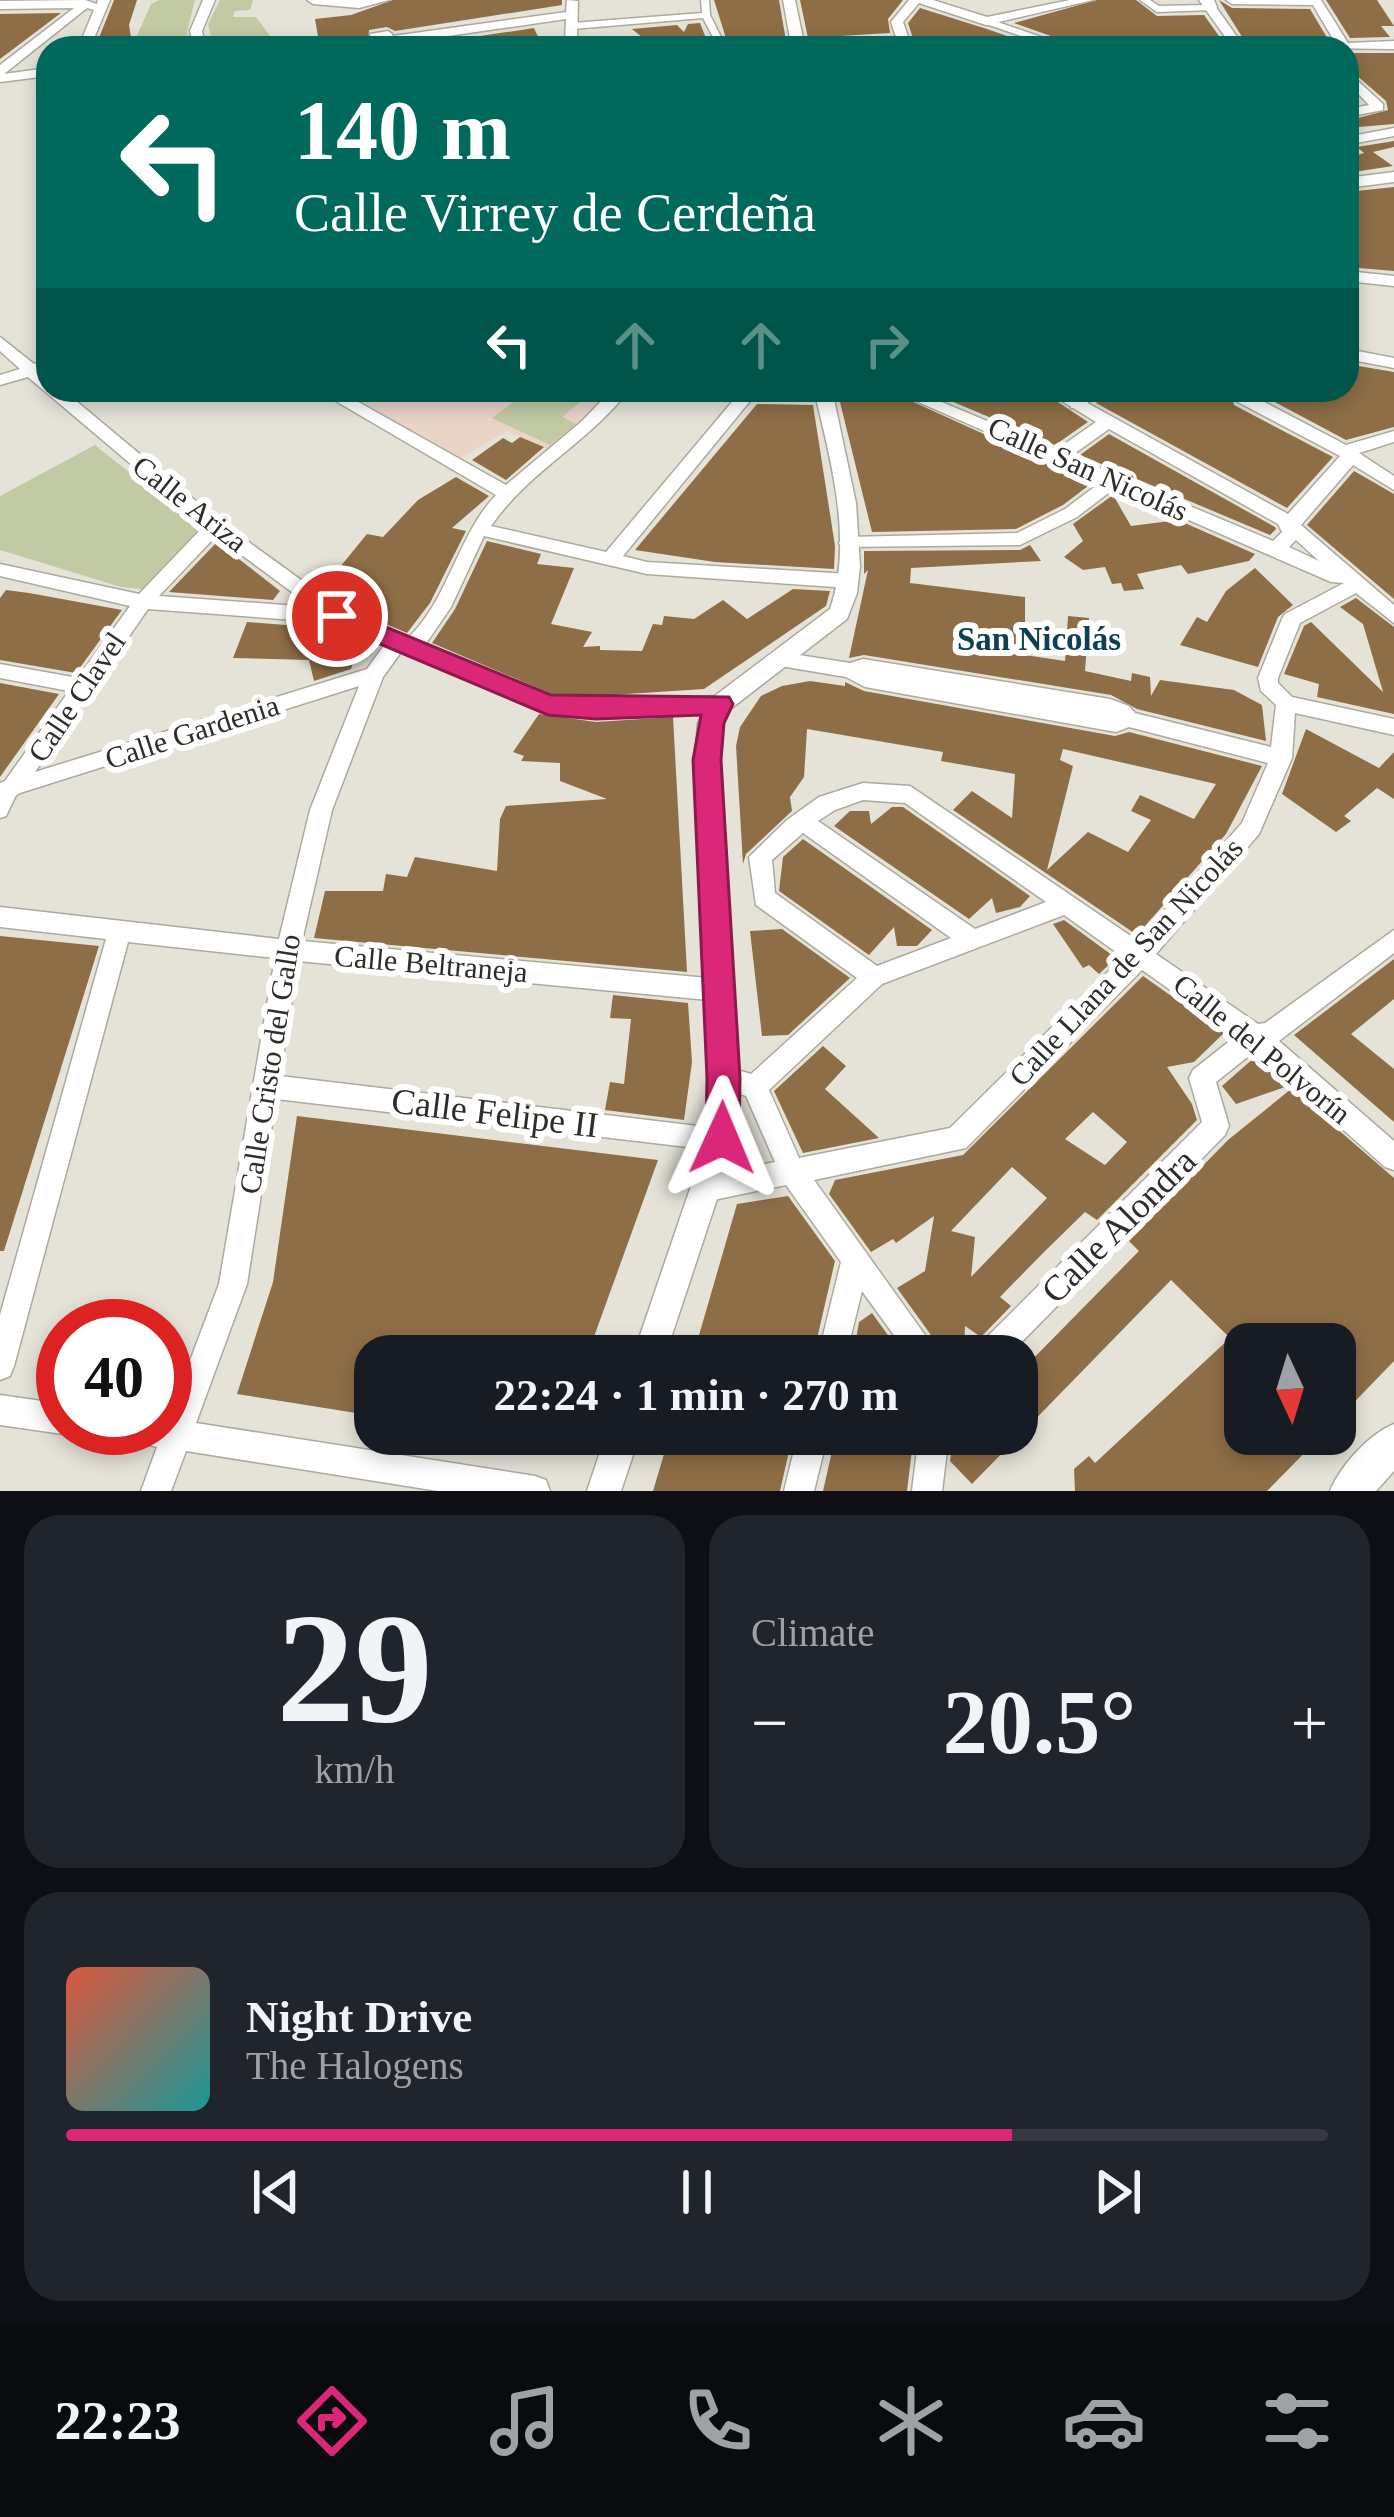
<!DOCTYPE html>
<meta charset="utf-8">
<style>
:root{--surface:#171b24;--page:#20242c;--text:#f1f3f6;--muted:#9ea1a6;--line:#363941;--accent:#db2777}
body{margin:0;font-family:Georgia,serif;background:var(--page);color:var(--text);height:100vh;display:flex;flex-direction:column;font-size:45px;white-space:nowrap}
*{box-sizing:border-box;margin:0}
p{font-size:39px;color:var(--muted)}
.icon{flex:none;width:66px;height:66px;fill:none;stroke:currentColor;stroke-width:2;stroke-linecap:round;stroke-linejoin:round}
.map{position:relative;height:1491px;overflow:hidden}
.side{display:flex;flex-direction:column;gap:24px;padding:24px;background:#0d0f14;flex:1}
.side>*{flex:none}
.guide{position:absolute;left:36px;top:36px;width:1323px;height:366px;border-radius:36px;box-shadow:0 6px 18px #0003;background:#00695c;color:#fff;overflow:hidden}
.needle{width:78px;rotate:176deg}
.tools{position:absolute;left:1224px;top:1323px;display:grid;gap:24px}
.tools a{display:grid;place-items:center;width:132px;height:132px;border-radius:24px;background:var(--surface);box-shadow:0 6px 18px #0003;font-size:60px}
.speed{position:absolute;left:36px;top:1299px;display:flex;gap:24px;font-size:60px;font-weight:700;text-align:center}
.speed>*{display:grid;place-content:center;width:156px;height:156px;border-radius:50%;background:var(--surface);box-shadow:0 6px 18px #0003;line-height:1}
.speed .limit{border:18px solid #d22;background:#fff;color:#111}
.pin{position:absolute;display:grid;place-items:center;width:102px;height:102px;color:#fff;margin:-51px;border:6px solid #fff;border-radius:50%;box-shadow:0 3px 12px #0007}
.me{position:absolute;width:132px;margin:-66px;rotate:1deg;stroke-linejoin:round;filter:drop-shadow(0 0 9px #0008)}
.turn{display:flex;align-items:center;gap:42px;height:252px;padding:0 60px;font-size:54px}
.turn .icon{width:156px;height:156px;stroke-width:2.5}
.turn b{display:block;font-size:84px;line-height:102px}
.lanes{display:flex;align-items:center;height:114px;padding:0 60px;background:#0003;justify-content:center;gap:60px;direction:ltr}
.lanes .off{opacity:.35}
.big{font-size:90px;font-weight:600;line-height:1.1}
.side .tile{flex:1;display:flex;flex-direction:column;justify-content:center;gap:18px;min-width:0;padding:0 42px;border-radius:36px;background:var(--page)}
.side .dial{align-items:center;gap:0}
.dial b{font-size:156px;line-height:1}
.song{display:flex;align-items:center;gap:36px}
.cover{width:144px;height:144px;border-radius:18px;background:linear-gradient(135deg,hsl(10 70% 55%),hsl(180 70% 35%))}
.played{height:12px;border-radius:6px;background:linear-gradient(90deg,var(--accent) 75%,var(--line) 75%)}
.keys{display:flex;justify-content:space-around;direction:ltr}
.heat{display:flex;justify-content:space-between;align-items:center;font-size:66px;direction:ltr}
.side .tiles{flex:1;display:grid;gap:24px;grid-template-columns:1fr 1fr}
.tile:last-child{grid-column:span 2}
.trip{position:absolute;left:354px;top:1335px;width:684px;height:120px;border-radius:36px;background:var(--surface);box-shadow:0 6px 18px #0003;font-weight:600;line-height:120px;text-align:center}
.menu{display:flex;height:192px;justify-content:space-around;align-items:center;background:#090b0e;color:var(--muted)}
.menu .icon{width:84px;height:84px}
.menu .active{color:var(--accent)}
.menu b{font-size:54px;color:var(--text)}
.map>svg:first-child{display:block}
.education{fill:#ead4c8}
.green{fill:#c2caa4}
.building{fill:#8e6e46;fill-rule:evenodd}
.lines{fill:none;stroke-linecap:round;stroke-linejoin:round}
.pedestrian-casing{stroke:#acaa9f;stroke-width:3}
.minor-casing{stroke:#acaa9f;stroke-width:3}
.tertiary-casing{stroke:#acaa9f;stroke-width:3}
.secondary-casing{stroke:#acaa9f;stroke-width:3}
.pedestrian{fill:#fff;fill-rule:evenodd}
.minor{fill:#fff;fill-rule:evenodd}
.tertiary{fill:#fff;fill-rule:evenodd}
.secondary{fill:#fff;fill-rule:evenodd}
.route{fill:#db2777;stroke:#8e194d;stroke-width:3}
.labels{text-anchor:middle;stroke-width:12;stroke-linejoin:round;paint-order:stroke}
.street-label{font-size:30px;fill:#2e2d29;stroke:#fff}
.neighbourhood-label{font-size:33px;font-weight:bold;fill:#0d4052;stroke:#fff}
.near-street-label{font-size:36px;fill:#2e2d29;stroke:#fff}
</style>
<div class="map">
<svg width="1394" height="1491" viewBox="0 0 1394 1491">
<rect width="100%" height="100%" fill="#e5e3d8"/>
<!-- education -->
<path class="education" d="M341,390h273l-64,60 -43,-19 -47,28z"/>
<!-- green -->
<path class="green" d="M160,0h35l-8,32 4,16 -59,-1 19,-43z
M220,0h33l-3,10 -15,1 -2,6h23l23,31h-65l-6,-24z
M529,390h66l-33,27 14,7 -26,21 -58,-27z
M95,445l105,84 -58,60 -21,-2 -121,-37v-54z"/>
<!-- building -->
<path class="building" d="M114,0h23l-8,25 3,19 -37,4z
M393,0h169v5l-167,26 -8,-4 -18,3 -1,18h-48l-5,-29 36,-4z
M714,0h65l7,41 -10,7h-53l2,-13z
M800,0h103l-15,19 2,14 -82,5z
M1097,0h39l21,16 47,-1 20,28 -25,-3 -9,6 -118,2 -4,-6 -54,-19z
M1219,0l13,8 78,1 19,32 -18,6 -62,1z
M1326,0h51l17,26h-13l9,11 -40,1z
M920,8l67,21 55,19h-126l-8,-25z
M0,13v1l61,-1 -61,46z
M700,23l7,18 -30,7h-22l-23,-19 45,-4 7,7 4,-8z
M534,28l9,20h-143z
M1347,53h47v71l-47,4v-7l41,-11 -2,-9 -39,-34z
M1394,141v6l-21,5 20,14 -46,7v-15l17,-5 -7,-6z
M1394,187v84l-47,-4v-75z
M1347,364l47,8v55l-48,13 -90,-48 91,-2z
M837,390h50l205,93 -29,22 -47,24 -144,3z
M925,390h115l48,32 -33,23z
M1112,390h119l3,15 99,52 -46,51 -191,-105z
M757,404l56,1 22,141 -1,23 -119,-7 -80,-12z
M1109,434l166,93 1,2 -6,6 -190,-80z
M520,437l24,10 -38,33 -34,-20 31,-22 9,5z
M1354,471l40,23v105l-87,-74z
M456,477l33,19 -37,32 14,3 -36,72 -23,30 -59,-25 -26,-19 45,-55 16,3 35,-37z
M1113,495l18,31 47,-6 77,34 -6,7 -61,13 -7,-9 -44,9 7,15 -20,2 -3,-8 -9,1 -7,-17 -22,3 -19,-13 19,-16 -10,-17z
M487,541l54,13 -4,10 37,4 -23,56 41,8 -9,15 17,-1v4l42,1 11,-27 9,1 2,-9 30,3 29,-19 24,19 46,-30 37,2 -4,15 -122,83 -108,7 -44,-2 -120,-51 23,-34z
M217,542l63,49 -7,9 -104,-8z
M1030,545l11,16 -130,7 -1,15 115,14v58l40,6 3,-45 21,2 -4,53 46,10 1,-8 18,4 1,19 9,-16 74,10 28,15 4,36 -129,-32 -26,-14 -247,-40 -15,3 19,-88 -4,4v-23l156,-1z
M1255,568l38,37 -15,12 -20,50 -78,-22 17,-28 10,5 19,-31z
M6,590l23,3 93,17 -46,63 -76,-13v-62z
M1356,598l38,29v87l-77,-17 2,-13 -35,-10 20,-48 7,-4 72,70 -20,-68 -23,-17z
M247,622l90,7 25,10 -11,30 -37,12 -5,-21 -76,-2z
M810,681l35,5v-4l19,9 251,45 14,-4 133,34 -36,68 -89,101 -184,-125 19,-19 40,27 3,-44 -74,-13 2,-9 -136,-23 -3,48 -14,20 2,14 -46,43 -3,10 -7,-118 4,-19 21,-31 21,-10zM1063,749l153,35 -22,35 -54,-24 -9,16 20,9 -23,32 -40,-20 -41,38 26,-104 -13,-6z
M0,683l59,11 -59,83z
M539,714l57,8 77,-5 14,255 -373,-34 11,-47h58l3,-17 21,3 8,-20 82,14 3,-52 6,-13 101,-7 -47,-18v-18l-39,-2 3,-5 -11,-4z
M1306,729l73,39 15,-16v47l-17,-11 -33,28 7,5 -15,11 -54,-38z
M892,807h11l127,89 -10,11 -24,6 -4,-15 -23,21 -135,-93 16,-15h19l2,13z
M803,839l129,91 -15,16h-20l-3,-19 -25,28 -90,-64 4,-34z
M1064,920l52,38 -17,16 -10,-9 -6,3 -30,-44z
M782,929l68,49 -62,57 -26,1 -12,-105z
M0,936l99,10 -95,305h-4z
M1394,959v40l-43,35 43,35v53l-100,-87z
M1143,976l81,57 -30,29 -27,5 25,37 5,16 -100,100 -12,-8 -42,41 -43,44 11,9 -30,31 -16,-11 -1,30 -23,-7 -44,-61 28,-17 9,-55 -38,27 -3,-4 -22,13 -42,-58 6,-14 128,-25zM1093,1112l34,30 -22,23 -40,-26zM1012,1167l35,31 -76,79 4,-40 -24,-6z
M613,995l75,8 4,59 -8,58 -79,-10 5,-28 14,2 7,-65 -21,-1z
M823,1046l23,20 -21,23 54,49 -76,15 -29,-62z
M1255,1057l33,29 -52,18 -14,-18z
M1291,1089l103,89v183l-59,61v-78h-90v90h78l-56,57h-192l-1,-22 15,-13 6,7 135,-125 -59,-58 -199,204 -22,-23 3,-21 6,-6h58v-59l122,-124 -10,-10 99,-101z
M297,1116l361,44 -71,196h-212v60l-138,-22 36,-112z
M788,1196l47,65 -22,95h-120l44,-152z
M872,1313l31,43h-50l6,-34z
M670,1434h123l-13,57h-127z
M836,1434h78l-7,57h-84z"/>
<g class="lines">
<defs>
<path id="pedestrian" d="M701,0h8l1,15 11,22 -3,11h-8l3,-11 -10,-19 -130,11 -4,-3 4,-3 129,-10z
M1140,0h10l9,6 49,-1 -2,-5h8l3,7 -4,3 -56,2z
M986,18l81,28 1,2h-12l-73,-25 -1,-2z
M388,31l4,3 4,14h-23l-3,-14z
M1093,390h15l-29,18h-8v-6z
M10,785l5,2 3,4 -12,25 -6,2v-22l5,-9z"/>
<path id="minor" d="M85,0l12,4 1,-4h12l-20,48h-12l16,-38 -7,-2 -83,66 44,-6v8l-48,6v-17l74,-57 -74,1v-8z
M203,0h12l-13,31 4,17h-12l-4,-17z
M307,0h82l-30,8 -46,-4z
M567,0l11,1 -1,39 39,8h-66l15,-7 1,-22 -173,25 -6,-4 6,-4 173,-24z
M783,0h12l9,43 92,-6 -5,-15 18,-22h24l54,17 83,-17h23l-107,25 -67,-22 -16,19 9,26h-12l-2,-4 -118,4 11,-4z
M1199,0h12l34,48h-12z
M1226,0h95l27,43 46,-2v8l-79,-1 21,-4 -23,-39 -81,-1z
M699,44l18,4h-24z
M1199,44h18l6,4h-30z
M1347,71l36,33v6l-36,7v-8l22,-4 -22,-23z
M1394,128v8l-38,7 -9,-3v-8l10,3z
M1347,271l47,5v10l-47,-5z
M0,337l34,27 14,-4v10l-6,2 6,5v13h15l158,132 123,89 64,27c41,-39 49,-102 88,-143l-179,-105h20l169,95 75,-63 31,-32h17c-40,52 -101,82 -138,136l115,26 136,-162h17l-136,166 24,6 202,12 9,7 -9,7 -202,-14 -163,-38 -33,71 -26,38 125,53 46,3 124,-5 10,8 -3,5 -131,8 -48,-4 -147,-61 -18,25 -51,133 -30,131 417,38 9,4 3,7 -3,7 -9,4 -421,-40 -18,115 451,54 4,9 -4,9 -9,3 -446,-52 -29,185 -51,139 339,53 11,4 4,11h-112l-252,-40 -15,40h-30l16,-44 -37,-9 -5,-10h50v-9h3l51,-135 56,-326 -147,-16 -114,424 -4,10 -10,4v-65l106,-376 -106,-12v-20l279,32 31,-129 49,-124 -339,107 -10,6h-10v-16l5,-2 64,-90 -69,-13v-14l78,14 52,-72 -130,-30v-12l139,30 65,-68 -176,-149 -28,8v-10l20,-6 -20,-18zM216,536l96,71 -153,-11zM148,609l187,14 50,21 -18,25 -332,103z
M1347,349l47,9v10l-47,-9z
M891,390h22l143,60 40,-28 -52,-32h20l224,124 52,-58 -104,-55 -1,-11h16v5l95,50 48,-14v11l-35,11 35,23v14l-41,-25 -52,60 93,80v18l-38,-30 -56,30 -22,55v5l14,14 102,22v16l-99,-22 -3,45 -33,76 -103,120 102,70 7,-1 129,-93v23l-115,88 115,100v29l-9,-3 -130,-116 -39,31 13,44 -4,9 -217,221h-34l4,-10 224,-224 -13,-44 4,-8 43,-34 -94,-66 -176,178 -152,32 126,176h-31l-47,-65 -16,65h-28l23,-94 -55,-77 -82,17 -9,-4 -4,-9 4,-9 9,-4 71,-14 -29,-66 -31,-10 -4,-8 4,-8 9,-4 27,8 106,-96 -101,-73 -7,-48 38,-37 32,-23 44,-14 47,3 228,155 104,-118 26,-60 -139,-36 -13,5 -251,-45 -19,-10 -66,-11 -10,-7 10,-7 70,11 13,-4 247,40 19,7 6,7 136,34 5,-42 -15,-14 -3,-13 24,-59 3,-5 59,-31 -13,-1 -216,-94 -38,29 -57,28 -179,2 -2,-4 2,-4 7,-2 169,-4 48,-24 36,-27zM1109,429l169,95 4,8 -9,9 -202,-85zM1296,540l23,21 -30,-14zM863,800l42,3 141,99 -71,27 -157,-108 17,-11zM803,833l148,105 -74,28 -102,-73 -3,-33zM1064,915l59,42 -173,171 -151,30 -30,-68 113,-106z
M0,1395l63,9v24l10,1 -10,5 -63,-9z
M798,1434h30l-14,57h-30z
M919,1434h30l-7,57h-30z"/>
<path id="tertiary" d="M1394,172v10l-47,6v-10z
M814,390h18l24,113 4,63 -3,27 -10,26 -118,91 -7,13 -3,37 19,318 -1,61 -72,217h-32l74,-217 3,-61 -15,-318 3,-37 14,-25 118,-89c24,-67 0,-152 -16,-219z
M606,1434h34l-19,57h-34z"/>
<path id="secondary" d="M1394,1424v47l-18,20h-46c10,-25 39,-57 64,-67z"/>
</defs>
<!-- pedestrian casing -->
<use href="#pedestrian" class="pedestrian-casing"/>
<!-- minor casing -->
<use href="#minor" class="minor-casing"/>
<!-- tertiary casing -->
<use href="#tertiary" class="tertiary-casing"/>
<!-- secondary casing -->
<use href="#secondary" class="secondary-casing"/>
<!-- pedestrian -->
<use href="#pedestrian" class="pedestrian"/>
<!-- minor -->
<use href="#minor" class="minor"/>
<!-- tertiary -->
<use href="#tertiary" class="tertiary"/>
<!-- secondary -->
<use href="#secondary" class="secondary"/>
</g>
<!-- route -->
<path class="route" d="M337,607l214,88 178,2 4,7 -9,19 -3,37 19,318 -1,60 -5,12 -12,4 -12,-4 -4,-12 1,-60 -14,-318 8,-45 -105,4 -48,-4 -220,-93 -4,-6z"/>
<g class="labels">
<!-- street labels -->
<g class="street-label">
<text transform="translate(1088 469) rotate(24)" y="10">Calle San Nicolás</text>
<text transform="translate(190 504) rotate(38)" y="10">Calle Ariza</text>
<text transform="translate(77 697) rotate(-56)" y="10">Calle Clavel</text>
<text transform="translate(192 732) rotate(-18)" y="10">Calle Gardenia</text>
<text transform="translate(1126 962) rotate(-47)" y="10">Calle Llana de San Nicolás</text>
<text transform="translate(431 964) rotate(5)" y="10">Calle Beltraneja</text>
<text transform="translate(1262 1049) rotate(39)" y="10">Calle del Polvorín</text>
<text transform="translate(270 1064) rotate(-81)" y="10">Calle Cristo del Gallo</text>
</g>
<!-- neighbourhood labels -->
<g class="neighbourhood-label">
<text x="1039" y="650">San Nicolás</text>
</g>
<!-- near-street labels -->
<g class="near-street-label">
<text transform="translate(495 1112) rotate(7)" y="13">Calle Felipe II</text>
<text transform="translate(1118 1225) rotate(-45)" y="13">Calle Alondra</text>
</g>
</g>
</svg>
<div class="tools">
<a><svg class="needle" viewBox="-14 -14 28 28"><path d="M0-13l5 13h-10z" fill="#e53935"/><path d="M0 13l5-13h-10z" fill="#9ea1a6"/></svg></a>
</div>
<div class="speed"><div class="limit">40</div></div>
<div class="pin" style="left:337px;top:616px;background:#d93025"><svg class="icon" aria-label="arrive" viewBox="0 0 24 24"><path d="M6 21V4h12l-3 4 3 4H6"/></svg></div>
<svg class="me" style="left:722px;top:1138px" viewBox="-20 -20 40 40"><path d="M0-17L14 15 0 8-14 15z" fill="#db2777" stroke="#fff" stroke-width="4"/></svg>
<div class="trip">22:24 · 1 min · 270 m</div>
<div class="guide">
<div class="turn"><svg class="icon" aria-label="left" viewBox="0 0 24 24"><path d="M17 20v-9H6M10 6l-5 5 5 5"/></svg><div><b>140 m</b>Calle Virrey de Cerdeña</div></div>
<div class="lanes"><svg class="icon" aria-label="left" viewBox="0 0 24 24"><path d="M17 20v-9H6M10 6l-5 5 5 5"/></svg><svg class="icon off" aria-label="ahead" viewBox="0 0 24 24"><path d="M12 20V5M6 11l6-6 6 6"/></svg><svg class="icon off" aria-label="ahead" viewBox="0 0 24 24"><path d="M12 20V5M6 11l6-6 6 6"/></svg><svg class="icon off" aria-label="right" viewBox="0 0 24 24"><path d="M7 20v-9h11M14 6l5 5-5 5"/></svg></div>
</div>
</div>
<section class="side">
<div class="tiles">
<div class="tile dial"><b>29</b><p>km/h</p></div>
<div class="tile"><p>Climate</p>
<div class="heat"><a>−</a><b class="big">20.5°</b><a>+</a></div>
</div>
<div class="tile">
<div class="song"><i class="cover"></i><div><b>Night Drive</b><p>The Halogens</p></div></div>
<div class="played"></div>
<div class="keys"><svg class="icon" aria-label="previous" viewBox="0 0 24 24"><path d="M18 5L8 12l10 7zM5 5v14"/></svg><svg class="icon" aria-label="pause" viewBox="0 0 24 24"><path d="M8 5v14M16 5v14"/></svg><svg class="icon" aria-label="next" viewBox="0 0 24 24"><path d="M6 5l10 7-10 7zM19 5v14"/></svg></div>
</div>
</div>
</section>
<nav class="menu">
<b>22:23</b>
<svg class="icon active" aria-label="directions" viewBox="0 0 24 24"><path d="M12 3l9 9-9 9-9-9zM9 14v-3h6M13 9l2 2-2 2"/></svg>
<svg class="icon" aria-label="music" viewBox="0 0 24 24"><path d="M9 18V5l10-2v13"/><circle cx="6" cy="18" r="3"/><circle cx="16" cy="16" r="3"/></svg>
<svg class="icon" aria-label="phone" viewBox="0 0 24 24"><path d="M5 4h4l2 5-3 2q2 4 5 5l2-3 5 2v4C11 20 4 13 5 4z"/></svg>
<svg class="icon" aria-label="climate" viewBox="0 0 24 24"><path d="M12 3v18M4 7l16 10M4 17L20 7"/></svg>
<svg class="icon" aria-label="car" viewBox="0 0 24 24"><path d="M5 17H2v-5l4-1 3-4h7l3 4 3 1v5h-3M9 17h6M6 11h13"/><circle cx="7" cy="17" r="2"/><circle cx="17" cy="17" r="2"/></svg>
<svg class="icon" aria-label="filters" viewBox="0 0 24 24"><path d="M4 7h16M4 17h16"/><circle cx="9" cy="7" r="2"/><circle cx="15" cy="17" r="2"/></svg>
</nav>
